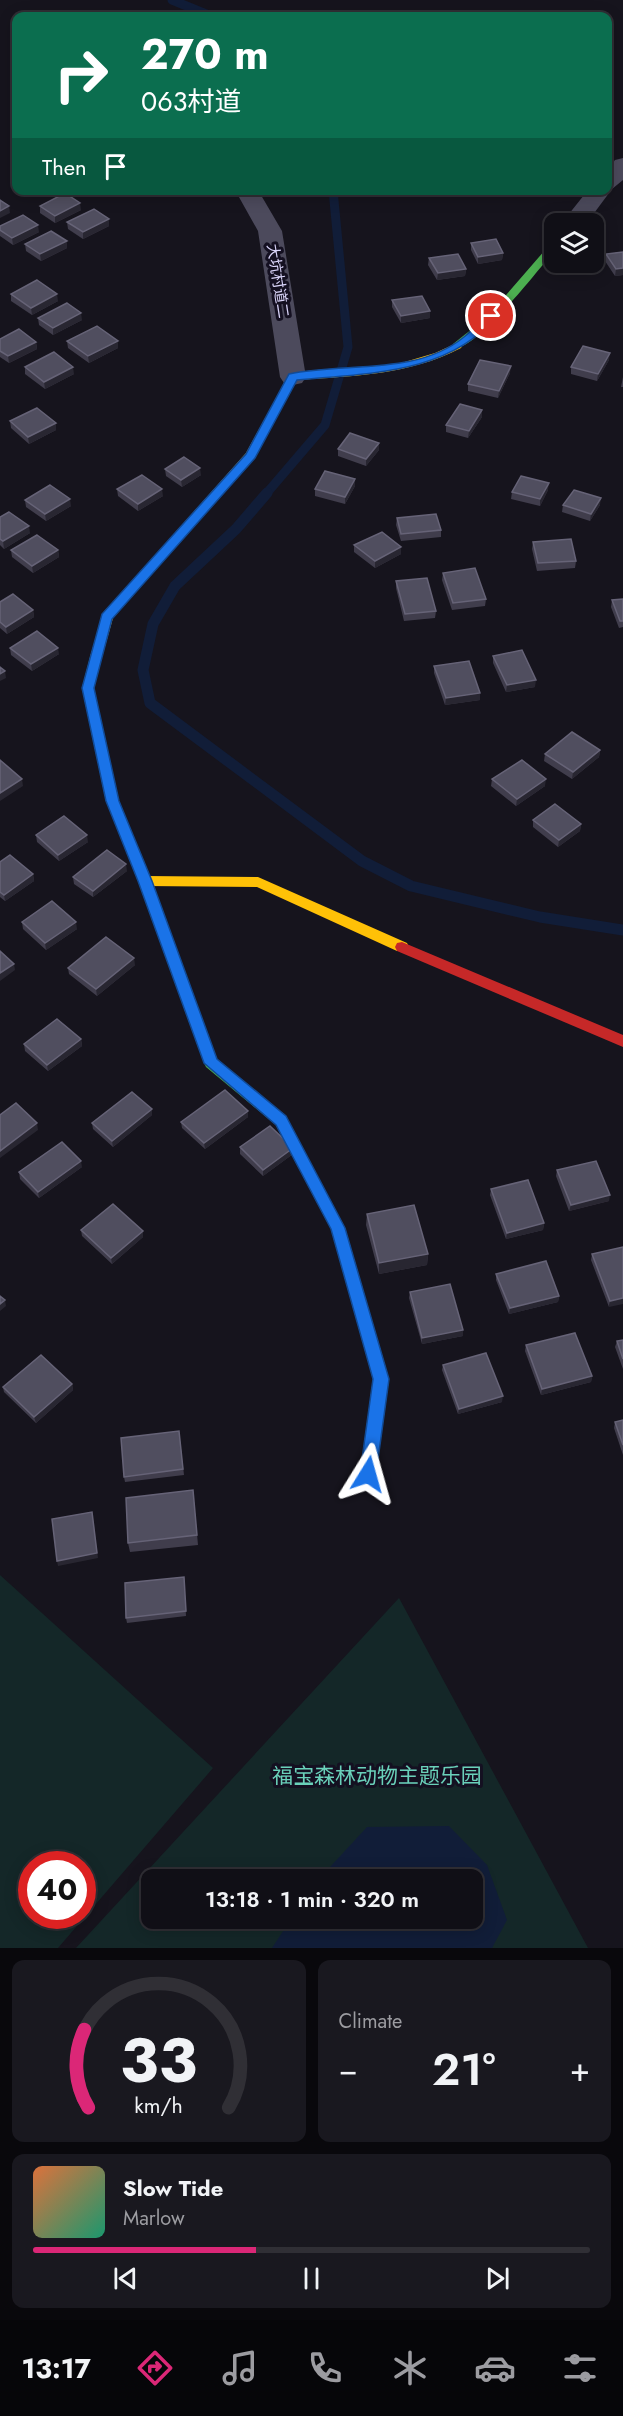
<!DOCTYPE html>
<meta charset="utf-8">
<style>
:root{--surface:#100f16;--page:#19181f;--text:#f1f3f6;--muted:#9c9ca1;--line:#302f35;--accent:#db2777}
body{margin:0;font-family:Jost,"Noto Sans SC",sans-serif;background:var(--page);color:var(--text);height:100vh;display:flex;flex-direction:column;font-size:22px;white-space:nowrap}
*{box-sizing:border-box;margin:0}
p{font-size:20px;color:var(--muted)}
.icon{flex:none;width:33px;height:33px;fill:none;stroke:currentColor;stroke-width:2;stroke-linecap:round;stroke-linejoin:round}
.map{position:relative;height:1948px;overflow:hidden}
.drawer{display:flex;flex-direction:column;gap:12px;padding:12px;background:#09080c;flex:1}
.drawer>*{flex:none}
.top-card{position:absolute;left:12px;top:12px;width:600px;height:183px;border-radius:12px;box-shadow:0 3px 15px #0003,0 0 0 2px var(--line);background:#0b6e4f;color:#fff;overflow:hidden}
.controls{position:absolute;left:544px;top:213px;display:grid;gap:12px}
.controls a{display:grid;place-items:center;width:60px;height:60px;border-radius:12px;background:var(--surface);box-shadow:0 3px 15px #0003,0 0 0 2px var(--line);font-size:30px}
.speed{position:absolute;left:18px;top:1851px;display:flex;gap:12px;font-size:30px;font-weight:700;text-align:center}
.speed>*{display:grid;place-content:center;width:78px;height:78px;border-radius:50%;background:var(--surface);box-shadow:0 3px 15px #0003,0 0 0 2px var(--line);line-height:1}
.speed .limit{border:9px solid #d22;background:#fff;color:#111}
.pin{position:absolute;display:grid;place-items:center;width:51px;height:51px;color:#fff;margin:-26px;border:3px solid #fff;border-radius:50%;box-shadow:0 2px 6px #0007}
.me{position:absolute;width:66px;margin:-33px;rotate:8deg;stroke-linejoin:round;filter:drop-shadow(0 0 4px #0008)}
.turn{display:flex;align-items:center;gap:21px;height:126px;padding:0 30px;font-size:27px}
.turn .icon{width:78px;height:78px;stroke-width:2.5}
.turn b{display:block;font-size:42px;line-height:51px}
.then{display:flex;align-items:center;height:57px;padding:0 30px;background:#0003;gap:12px;font-size:22px}
.big{font-size:45px;font-weight:600;line-height:1.1}
.drawer .card{flex:1;display:flex;flex-direction:column;justify-content:center;gap:9px;min-width:0;padding:0 21px;border-radius:12px;background:var(--page)}
.drawer .dial{align-items:center;gap:0}
.dial svg{height:156px;overflow:visible;fill:none;stroke:var(--line);stroke-width:7;stroke-linecap:round;text-anchor:middle}
.dial text{fill:var(--text);stroke:none}
.song{display:flex;align-items:center;gap:18px}
.cover{width:72px;height:72px;border-radius:9px;background:linear-gradient(135deg,hsl(20 70% 55%),hsl(160 70% 35%))}
.played{height:6px;border-radius:3px;background:linear-gradient(90deg,var(--accent) 40%,var(--line) 40%)}
.keys{display:flex;justify-content:space-around;direction:ltr}
.heat{display:flex;justify-content:space-between;align-items:center;font-size:33px;direction:ltr}
.drawer .tiles{flex:1;display:grid;gap:12px;grid-template-columns:1fr 1fr}
.card:last-child{grid-column:span 2}
.trip{position:absolute;left:141px;top:1869px;width:342px;height:60px;border-radius:12px;background:var(--surface);box-shadow:0 3px 15px #0003,0 0 0 2px var(--line);font-weight:600;line-height:60px;text-align:center}
.tabs{display:flex;height:96px;justify-content:space-around;align-items:center;background:#060609;color:var(--muted)}
.tabs .icon{width:42px;height:42px}
.tabs .selected{color:var(--accent)}
.tabs b{font-size:27px;color:var(--text)}
.map>svg:first-child{display:block}
.green{fill:#142728;fill-rule:evenodd}
.water{fill:#111d38}
.lines{fill:none;stroke-linecap:round;stroke-linejoin:round}
.stream-far1{stroke:#111d38;stroke-width:9}
.stream{stroke:#111d38;stroke-width:11}
.street{fill:#4c4a5c;fill-rule:evenodd}
.fast{fill:#4caf50;fill-rule:evenodd}
.slow{fill:#ffc107;fill-rule:evenodd}
.jam{fill:#c62828;fill-rule:evenodd}
.wall{fill:#403d4c}
.shaded-wall{fill:#282631}
.building{fill:#504e5f;stroke:#666377;stroke-width:1.5}
.route{fill:#1a73e8;stroke:#114b97;stroke-width:1.5}
.labels{text-anchor:middle;stroke-width:6;stroke-linejoin:round;paint-order:stroke}
.far-street-label{font-size:15px;fill:#dad5fa;stroke:#141021}
.near-park-label{font-size:21px;fill:#6ad1ba;stroke:#141021}
</style>
<div class="map">
<svg width="623" height="1948" viewBox="0 0 623 1948">
<rect width="100%" height="100%" fill="#16141d"/>
<!-- green -->
<path class="green" d="M0,1575l213,193 -155,180h-58zM32,1864h50v52h-50z
M399,1598l189,350h-512zM152,1880h320v38h-320z"/>
<!-- water -->
<path class="water" d="M449,1826l38,39 20,55 -15,28h-220l19,-29 181,-1v-38l-153,-1 48,-52z"/>
<g class="lines">
<!-- stream-far1 -->
<path class="stream-far1" d="M172,0l39,16
M266,494l59,-69 23,-78 -15,-157"/>
<!-- stream -->
<path class="stream" d="M267,493l-31,36 -61,57 -22,38 -10,46 7,33 212,158 49,25 129,31 83,13"/>
<!-- street -->
<path class="street" d="M623,158v22l-11,9 -26,35h-25l27,-34h20v-21l7,-9z
M235,190h23l24,41 24,146 -4,6 -9,2 -9,-2 -4,-6 -22,-146z"/>
<!-- fast -->
<path class="fast" d="M555,241v9c-16,19 -80,102 -102,98v-4l34,-27 65,-75z
M96,653l6,4 -8,31 24,113 34,80 65,179 69,57 2,4 -2,4 -5,2 -5,-2 -70,-58 -2,-4 -66,-182 -32,-80 -24,-113 8,-31z"/>
<!-- slow -->
<path class="slow" d="M457,343l5,3 -1,2c-52,27 -107,28 -164,32l-42,77 -142,161 -11,39 -2,3h-8l-2,-3 13,-43 143,-161 43,-78 109,-11 37,-11z
M145,876l113,1 149,66 2,4 -2,4h-10l-140,-64 -112,-1 -7,-5z
M281,1115l5,2 59,111 44,151 -13,95 -2,5 -6,2 -6,-2 -2,-5 13,-95 -42,-150 -57,-108 2,-4z"/>
<!-- jam -->
<path class="jam" d="M402,942l221,93v12l-226,-96 -2,-4 2,-4z"/>
</g>
<!-- wall -->
<path class="wall" d="M40,206l41,4 -26,13 -15,-10z
M67,222l42,4 -26,13 -15,-10z
M0,226l39,6 -26,13 -13,-9z
M471,243l32,10 -1,7 -24,4 -7,-14z
M25,244l42,4 -26,13 -15,-10z
M623,252v23l-8,1 -10,-15 1,-7z
M429,258l37,11 -1,7 -28,4 -9,-15z
M11,294l47,7 -26,14 -21,-14z
M392,300l38,11v7l-29,5 -9,-16z
M38,318l44,2 -29,15 -14,-10z
M0,339l36,3 1,7 -28,14 -9,-6z
M67,341h51v7l-29,15 -21,-15z
M609,360l-12,21 -26,-7v-7z
M25,367l49,7 -29,15 -20,-15z
M510,373l-12,25 -30,-7v-7z
M623,377v10h-2z
M482,417l-14,21 -22,-6v-7z
M10,421l46,2v7l-27,14 -18,-16z
M379,443v7l-13,16 -28,-10v-7z
M165,469l36,6 -19,12 -16,-11z
M355,486l-10,18 -30,-8v-7z
M117,489l46,7 -25,15 -20,-15z
M548,490l-8,16 -29,-7 1,-7z
M25,500l46,6 -25,15 -20,-14z
M563,505h37l-10,16 -28,-9z
M0,517l30,16 -26,16 -4,-4z
M397,518l44,12v7l-40,4 -5,-16z
M533,542l43,19 -1,7 -38,3 -5,-22z
M354,545l47,9 -26,14 -21,-16z
M11,550h47l1,7 -26,16 -21,-16z
M443,573l43,26 -1,7 -33,4 -10,-30z
M396,581l40,30 -1,7 -31,3 -8,-33z
M623,599v28l-4,1 -8,-21 1,-7z
M0,602l33,8 1,7 -27,17 -7,-6z
M10,648l49,6 -27,17 -21,-16z
M493,656l42,31 -29,5 -13,-29z
M434,666l46,27v7l-35,5 -11,-32z
M600,750l-1,7 -27,22 -28,-18 1,-7z
M492,779l53,7 -29,20 -25,-20z
M533,820l48,4 -1,7 -22,16 -25,-20z
M36,835l52,7 -29,19 -22,-19z
M0,862l33,12 1,7 -29,20 -5,-4z
M127,871l-34,26 -19,-13 -1,-7z
M22,922l55,7 -31,21 -23,-21z
M135,965l-38,31 -28,-22 -1,-6z
M81,1039l1,7 -34,25 -23,-20 -1,-7z
M248,1111v6l-43,32 -23,-21 -1,-6z
M152,1115l-39,32 -20,-18 -1,-6z
M240,1147l53,1v6l-30,22 -23,-22z
M82,1167l-43,31 -19,-19 -1,-7z
M557,1170l52,31 -40,10 -13,-35z
M491,1189l53,34 -1,7 -37,9 -16,-44z
M367,1214l61,40 -1,11 -48,9 -13,-49z
M81,1230l62,7 -31,27 -30,-28z
M623,1247l-14,60 -18,-47 1,-6z
M496,1274l63,22 -1,6 -49,12 -13,-34z
M410,1292l53,38v6l-41,8 -13,-46z
M623,1340v29l-8,-22 2,-6z
M526,1345l66,31 -1,6 -50,13 -16,-44z
M443,1365l59,37 -44,12 -16,-44z
M72,1384l1,6 -37,33 -32,-31 -1,-5z
M623,1420v35l-9,-27 1,-6z
M179,1431l5,44 -59,7 -1,-5z
M193,1490l5,55 -68,7 -2,-9z
M184,1577l2,39 -59,7 -1,-5z"/>
<!-- shaded-wall -->
<path class="shaded-wall" d="M80,203l1,7 -26,13v-7z
M9,206l1,7 -10,5v-7z
M109,219v7l-26,13v-7z
M38,225l1,7 -26,13 -1,-7z
M67,241v7l-26,13 -1,-7z
M503,253l-1,7 -24,4v-7z
M623,268v7l-8,1 1,-7z
M466,269l-1,7 -28,4 1,-7z
M57,294l1,7 -26,14 -1,-7z
M430,311v7l-29,5v-7z
M81,313l1,7 -29,15v-7z
M118,341v7l-29,15 -1,-7z
M36,342l1,7 -28,14 -1,-7z
M610,353l-1,7 -12,21 1,-7z
M511,366l-1,7 -12,25 1,-7z
M73,367l1,7 -29,15 -1,-7z
M482,410v7l-14,21 1,-7z
M56,423v7l-27,14 -1,-7z
M379,443v7l-13,16v-7z
M200,468l1,7 -19,12 -1,-7z
M355,479v7l-10,18v-7z
M549,483l-1,7 -8,16v-7z
M162,489l1,7 -25,15v-7z
M601,498l-1,7 -10,16 1,-7z
M70,499l1,7 -25,15 -1,-7z
M29,526l1,7 -26,16 -1,-8z
M401,547v7l-26,14v-7z
M58,550l1,7 -26,16 -1,-7z
M33,610l1,7 -27,17 -1,-7z
M58,648l1,6 -27,17 -1,-7z
M5,671l1,7 -6,3v-7z
M536,680l-1,7 -29,5 1,-7z
M480,693v7l-35,5 1,-7z
M600,750l-1,7 -27,22 1,-7z
M22,779l1,7 -23,15v-8z
M546,779l-1,7 -29,20 1,-7z
M581,824l-1,7 -22,16 1,-7z
M87,835l1,7 -29,19 -1,-6z
M126,864l1,7 -34,26v-6z
M33,874l1,7 -29,20 -1,-6z
M76,922l1,7 -31,21 -1,-7z
M134,958l1,7 -38,31 -1,-7z
M14,964l1,6 -15,11v-8z
M81,1039l1,7 -34,25 -1,-6z
M152,1109v6l-39,32 -1,-6z
M248,1111v6l-43,32 -1,-6z
M37,1123l1,7 -38,28v-7z
M293,1148v6l-30,22v-6z
M81,1161l1,6 -43,31 -1,-6z
M610,1195l-1,6 -40,10 2,-6z
M544,1223l-1,7 -37,9 1,-6z
M143,1231v6l-31,27 -1,-6z
M428,1254l-1,11 -48,9v-11z
M559,1296l-1,6 -49,12 1,-6z
M623,1298v6l-14,3 1,-6z
M5,1300l1,6 -6,5v-7z
M463,1330v6l-41,8v-6z
M592,1376l-1,6 -50,13 1,-6z
M72,1384l1,6 -37,33 -2,-6z
M503,1396l-1,6 -44,12 1,-5z
M93,1518l5,40 -40,8 -1,-5z"/>
<!-- building -->
<path class="building" d="M65,193l15,10 -25,13 -15,-10z
M0,200l9,6 -9,5z
M94,209l15,10 -26,13 -16,-10z
M23,215l15,10 -26,13 -12,-8v-4z
M51,231l16,10 -27,13 -15,-10z
M496,239l7,14 -25,4 -7,-14z
M623,252v16l-7,1 -10,-15z
M458,254l8,15 -28,4 -9,-15z
M37,280l20,14 -26,14 -20,-14z
M422,296l8,15 -29,5 -9,-16z
M67,303l14,10 -28,15 -15,-10z
M97,326l21,15 -30,15 -21,-15z
M19,329l17,13 -28,14 -8,-5v-12z
M583,346l27,7 -12,21 -27,-7z
M54,352l19,15 -29,15 -19,-15z
M480,360l31,6 -12,25 -31,-7z
M460,404l22,6 -13,21 -23,-6z
M37,408l19,15 -28,14 -18,-16z
M350,433l29,10 -13,16 -28,-10z
M184,457l16,11 -19,12 -16,-11z
M325,471l30,8 -10,18 -30,-8z
M142,475l20,14 -24,15 -21,-15z
M521,476l28,7 -9,16 -28,-7z
M50,485l20,14 -25,15 -20,-14z
M574,490l27,8 -10,16 -28,-9z
M9,512l20,14 -26,15 -3,-2v-22z
M436,514l5,16 -40,4 -4,-16z
M382,532l19,15 -26,14 -21,-16z
M37,535l21,15 -26,16 -21,-16z
M571,539l5,22 -38,2 -5,-21z
M475,568l11,31 -33,4 -10,-30z
M427,578l9,33 -31,3 -9,-33z
M13,594l20,16 -27,17 -6,-5v-20z
M623,599v22h-3l-8,-21z
M37,631l21,17 -27,16 -21,-16z
M522,650l14,30 -29,5 -14,-29z
M469,661l11,32 -34,5 -12,-32z
M0,667l5,4 -5,3z
M572,732l28,18 -27,22 -28,-18z
M0,760l22,19 -22,14z
M522,760l24,19 -29,20 -25,-20z
M555,804l26,20 -22,16 -26,-20z
M64,816l23,19 -29,20 -22,-20z
M107,850l19,14 -33,27 -20,-14z
M10,855l23,19 -29,21 -4,-3v-30z
M52,901l24,21 -31,21 -23,-21z
M106,937l28,21 -38,31 -28,-21z
M0,951l14,13 -14,9z
M57,1019l24,20 -34,26 -23,-21z
M225,1090l23,21 -44,32 -23,-21z
M132,1092l20,17 -40,32 -20,-18z
M16,1103l21,20 -37,28v-36z
M270,1126l23,22 -30,22 -23,-23z
M62,1142l19,19 -43,31 -19,-20z
M596,1161l14,34 -39,10 -14,-35z
M528,1180l16,43 -37,10 -16,-44z
M113,1204l30,27 -32,27 -30,-28z
M414,1205l14,49 -49,9 -12,-49z
M623,1247v51l-13,3 -18,-47z
M546,1261l13,35 -49,12 -14,-34z
M450,1284l13,46 -41,8 -12,-46z
M0,1296l5,4 -5,4z
M575,1333l17,43 -50,13 -16,-44z
M623,1340v19l-6,-18z
M486,1353l17,43 -44,13 -16,-44z
M41,1355l31,29 -38,33 -31,-30z
M623,1420v25l-8,-23z
M179,1431l4,38 -59,8 -3,-39z
M193,1490l4,45 -69,8 -2,-45z
M92,1512l5,41 -40,8 -5,-42z
M184,1577l2,34 -60,7 -1,-35z"/>
<!-- route -->
<path class="route" d="M488,314l9,2c-49,59 -130,57 -200,64l-42,78 -143,161 -18,69 25,113 33,80 65,178 69,57 59,112 44,151 -13,95 -2,6 -6,2 -6,-2 -2,-6 13,-95 -42,-150 -55,-104 -72,-62 -66,-182 -32,-80 -24,-113 20,-74 144,-160 43,-80c57,-12 127,2 175,-37 9,-7 16,-16 24,-23z"/>
<g class="labels">
<!-- far-street labels -->
<g class="far-street-label">
<text transform="translate(278 281) rotate(81)" y="5">大坑村道二</text>
</g>
<!-- near-park labels -->
<g class="near-park-label">
<text x="377" y="1783">福宝森林动物主题乐园</text>
</g>
</g>
</svg>
<div class="controls">
<a><svg class="icon" aria-label="layers" viewBox="0 0 24 24"><path d="M12 4l9 5-9 5-9-5zM3 14l9 5 9-5"/></svg></a>
</div>
<div class="speed"><div class="limit">40</div></div>
<div class="pin" style="left:491px;top:316px;background:#d93025"><svg class="icon" aria-label="arrive" viewBox="0 0 24 24"><path d="M6 21V4h12l-3 4 3 4H6"/></svg></div>
<svg class="me" style="left:368px;top:1474px" viewBox="-20 -20 40 40"><path d="M0-17L14 15 0 8-14 15z" fill="#1a73e8" stroke="#fff" stroke-width="4"/></svg>
<div class="trip">13:18 · 1 min · 320 m</div>
<div class="top-card">
<div class="turn"><svg class="icon" aria-label="right" viewBox="0 0 24 24"><path d="M7 20v-9h11M14 6l5 5-5 5"/></svg><div><b>270 m</b>063村道</div></div>
<div class="then">Then<svg class="icon" aria-label="arrive" viewBox="0 0 24 24"><path d="M6 21V4h12l-3 4 3 4H6"/></svg></div>
</div>
</div>
<section class="drawer">
<div class="tiles">
<div class="card dial"><svg viewBox="0 0 100 80">
<path d="M14 69A42 42 0 1 1 86 69"/>
<path d="M14 69A42 42 0 0 1 12 29" stroke="#db2777"/>
<text x="50" y="56" font-size="32" font-weight="700">33</text>
<text x="50" y="72" font-size="11">km/h</text>
</svg></div>
<div class="card"><p>Climate</p>
<div class="heat"><a>−</a><b class="big">21°</b><a>+</a></div>
</div>
<div class="card">
<div class="song"><i class="cover"></i><div><b>Slow Tide</b><p>Marlow</p></div></div>
<div class="played"></div>
<div class="keys"><svg class="icon" aria-label="previous" viewBox="0 0 24 24"><path d="M18 5L8 12l10 7zM5 5v14"/></svg><svg class="icon" aria-label="pause" viewBox="0 0 24 24"><path d="M8 5v14M16 5v14"/></svg><svg class="icon" aria-label="next" viewBox="0 0 24 24"><path d="M6 5l10 7-10 7zM19 5v14"/></svg></div>
</div>
</div>
</section>
<nav class="tabs">
<b>13:17</b>
<svg class="icon selected" aria-label="directions" viewBox="0 0 24 24"><path d="M12 3l9 9-9 9-9-9zM9 14v-3h6M13 9l2 2-2 2"/></svg>
<svg class="icon" aria-label="music" viewBox="0 0 24 24"><path d="M9 18V5l10-2v13"/><circle cx="6" cy="18" r="3"/><circle cx="16" cy="16" r="3"/></svg>
<svg class="icon" aria-label="phone" viewBox="0 0 24 24"><path d="M5 4h4l2 5-3 2q2 4 5 5l2-3 5 2v4C11 20 4 13 5 4z"/></svg>
<svg class="icon" aria-label="climate" viewBox="0 0 24 24"><path d="M12 3v18M4 7l16 10M4 17L20 7"/></svg>
<svg class="icon" aria-label="car" viewBox="0 0 24 24"><path d="M5 17H2v-5l4-1 3-4h7l3 4 3 1v5h-3M9 17h6M6 11h13"/><circle cx="7" cy="17" r="2"/><circle cx="17" cy="17" r="2"/></svg>
<svg class="icon" aria-label="filters" viewBox="0 0 24 24"><path d="M4 7h16M4 17h16"/><circle cx="9" cy="7" r="2"/><circle cx="15" cy="17" r="2"/></svg>
</nav>
